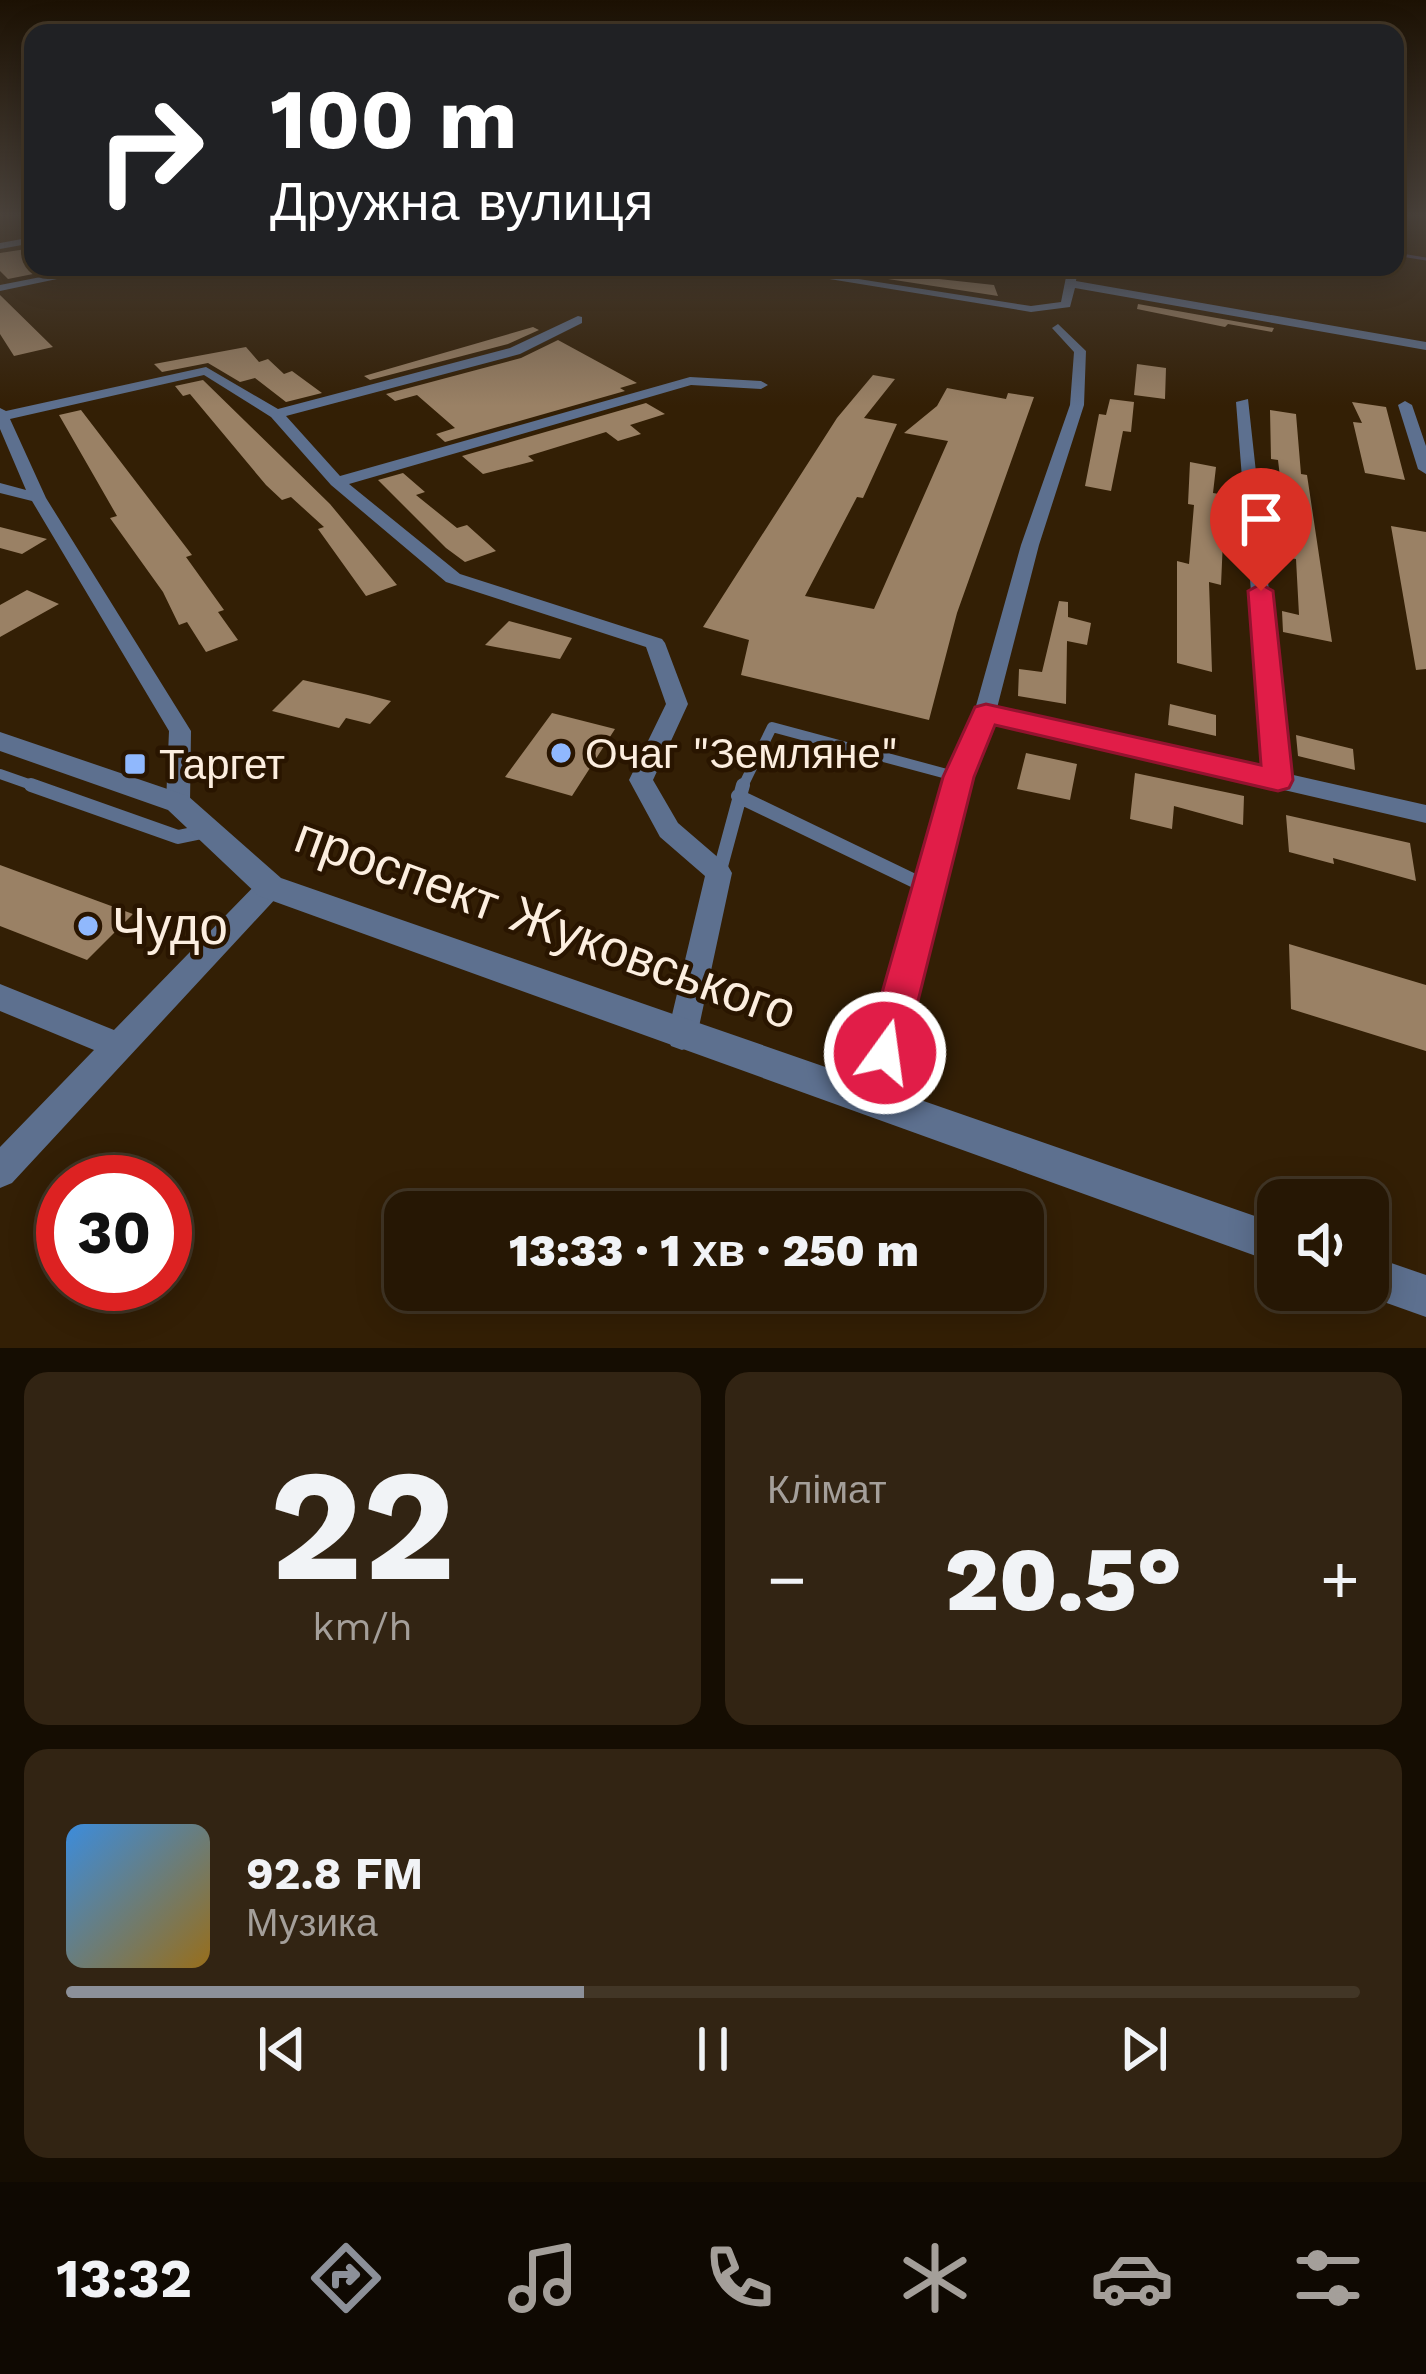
<!DOCTYPE html>
<html lang="uk">
<meta charset="utf-8">
<style>
:root{--surface:#261704;--page:#322413;--text:#f1f3f6;--muted:#a49f9a;--line:#423626;--accent:#8c9099}
body{margin:0;font-family:"Work Sans",sans-serif;background:var(--page);color:var(--text);height:100vh;display:flex;flex-direction:column;font-size:45px;white-space:nowrap}
*{box-sizing:border-box;margin:0}
p{font-size:39px;color:var(--muted)}
.icon{flex:none;width:66px;height:66px;fill:none;stroke:currentColor;stroke-width:2;stroke-linecap:round;stroke-linejoin:round}
.map{position:relative;height:1348px;overflow:hidden}
.sheet{display:flex;flex-direction:column;gap:24px;padding:24px;background:#150d02;flex:1}
.sheet>*{flex:none}
.guide{position:absolute;left:24px;top:24px;width:1380px;height:252px;border-radius:24px;box-shadow:0 6px 30px #0003,0 0 0 3px var(--line);background:#202124;color:#fff;overflow:hidden}
.fabs{position:absolute;left:1257px;top:1179px;display:grid;gap:24px}
.fabs a{display:grid;place-items:center;width:132px;height:132px;border-radius:24px;background:var(--surface);box-shadow:0 6px 30px #0003,0 0 0 3px var(--line);font-size:60px}
.speed{position:absolute;left:36px;top:1155px;display:flex;gap:24px;font-size:60px;font-weight:700;text-align:center}
.speed>*{display:grid;place-content:center;width:156px;height:156px;border-radius:50%;background:var(--surface);box-shadow:0 6px 30px #0003,0 0 0 3px var(--line);line-height:1}
.speed .limit{border:18px solid #d22;background:#fff;color:#111}
.pin{position:absolute;display:grid;place-items:center;width:102px;height:102px;color:#fff;margin:-123px -51px;border-radius:50% 50% 50% 0;rotate:-45deg;box-shadow:0 0 12px #0007}
.pin .icon{rotate:45deg}
.me{position:absolute;width:132px;margin:-66px;rotate:14deg;stroke-linejoin:round;filter:drop-shadow(0 0 9px #0008)}
.turn{display:flex;align-items:center;gap:42px;height:252px;padding:0 48px;font-size:54px}
.turn .icon{width:156px;height:156px;stroke-width:2.5}
.turn b{display:block;font-size:84px;line-height:102px}
.big{font-size:90px;font-weight:800;line-height:1.1}
.sheet .card{flex:1;display:flex;flex-direction:column;justify-content:center;gap:18px;min-width:0;padding:0 42px;border-radius:24px;background:var(--page)}
.sheet .dial{align-items:center;gap:0}
.dial b{font-size:156px;line-height:1}
.song{display:flex;align-items:center;gap:36px}
.cover{width:144px;height:144px;border-radius:18px;background:linear-gradient(135deg,hsl(210 70% 55%),hsl(40 70% 35%))}
.played{height:12px;border-radius:6px;background:linear-gradient(90deg,var(--accent) 40%,var(--line) 40%)}
.keys{display:flex;justify-content:space-around;direction:ltr}
.heat{display:flex;justify-content:space-between;align-items:center;font-size:66px;direction:ltr}
.sheet .tiles{flex:1;display:grid;gap:24px;grid-template-columns:1fr 1fr}
.card:last-child{grid-column:span 2}
.trip{position:absolute;left:384px;top:1191px;width:660px;height:120px;border-radius:24px;background:var(--surface);box-shadow:0 6px 30px #0003,0 0 0 3px var(--line);font-weight:800;line-height:120px;text-align:center}
.menu{display:flex;height:192px;justify-content:space-around;align-items:center;background:#0f0902;color:var(--muted)}
.menu .icon{width:84px;height:84px}
.menu .active{color:var(--accent)}
.menu b{font-size:54px;color:var(--text)}
.map>svg:first-child{display:block}
.lines{fill:none;stroke-linecap:round;stroke-linejoin:round}
.stream{stroke:#4c4971;stroke-width:3}
.building{fill:#9a8165}
.service-far1{stroke:#5d708f;stroke-width:10}
.service{stroke:#5d708f;stroke-width:14}
.minor{fill:#5d708f;fill-rule:evenodd}
.tertiary{fill:#5d708f;fill-rule:evenodd}
.route{fill:#e11d48;stroke:#92132f;stroke-width:3}
.poi-dot{fill:#90b8fd;stroke:#291500;stroke-width:4.5}
.labels{text-anchor:middle;stroke-width:9;stroke-linejoin:round;paint-order:stroke}
.poi-label{font-size:42px;fill:#fceedf;stroke:#291500;text-anchor:start}
.near-street-label{font-size:51px;fill:#fceedf;stroke:#291500}
.near-poi-label{font-size:51px;fill:#fceedf;stroke:#291500;text-anchor:start}
</style>
<div class="map">
<svg width="1426" height="1348" viewBox="0 0 1426 1348">
<rect width="100%" height="100%" fill="#331f05"/>
<g class="lines">
<!-- stream -->
<path class="stream" d="M1395,254l31,5"/>
</g>
<!-- building -->
<path class="building" d="M33,248v19l30,1 -55,11 -8,-8v-18z
M893,274l101,11 4,11 -110,-17z
M0,295l53,52 -39,9 -14,-22z
M1138,304l136,24 -2,4 -44,-8 -3,3 -88,-18z
M533,327l6,3 -31,14 -138,36 -6,-4z
M558,340l79,43 -17,5 5,3 -180,51 -9,-8 19,-6 -38,-33 -22,6 -9,-7 135,-36z
M246,347l13,15 9,-3 16,15 8,-3 30,22 -36,9 -31,-24 -15,4 -32,-19 -46,9 -8,-8z
M1137,364l29,4 -1,31 -31,-4z
M873,375l22,4 -31,39 33,6 -34,74 -6,-1 -52,99 69,13 74,-168 -44,-8 33,-27 10,-18 59,11 2,-6 26,4 -77,216 -28,107 -188,-45 8,-35 -46,-13 134,-209z
M203,380l127,124 67,81 -31,11 -48,-67 6,-2 -33,-30 -9,3 -16,-15 -76,-91 -7,2 -8,-10z
M1110,399l24,3 -3,30 -8,-1 -12,60 -26,-5 14,-72 7,1z
M1352,402l34,5 19,73 -40,-7 -12,-51 9,1z
M646,403l19,11 -35,11 11,9 -23,7 -12,-9 -78,24 6,5 -51,13 -21,-18z
M81,410l111,145 -6,2 38,53 -6,2 20,28 -32,12 -19,-30 -8,3 -16,-33 -53,-74 7,-2 -58,-101z
M1270,410l26,4 5,60 6,1 25,167 -49,-10 -1,-21 17,4 -3,-56 -12,-2 -6,-55 5,1 -5,-43 -7,-1z
M1190,462l26,5 -3,26 12,2 -4,90 -12,-3 3,90 -35,-9v-102l12,3 5,-59 -6,-1z
M403,473l22,19 -9,3 41,33 10,-3 29,26 -31,11 -19,-14 -68,-68z
M1391,526l35,6v137l-10,1z
M0,527l47,12 -25,15 -22,-6z
M27,590l32,14 -59,33v-32z
M1059,601l9,1v15l23,6 -4,22 -20,-4 -1,63 -48,-8 1,-27 23,3z
M509,621l63,17 -12,21 -75,-14z
M303,680l65,15 23,6 -21,23 -24,-6 -7,10 -67,-17z
M1170,704l46,11v21l-48,-11z
M552,713l63,16 -43,67 -67,-19z
M1296,735l57,14 2,21 -57,-14z
M1026,753l51,11 -7,36 -53,-11z
M1135,773l109,23 -1,29 -69,-19 -2,23 -42,-10z
M1286,815l124,28 6,38 -83,-23 1,6 -45,-12z
M0,865l133,49 -46,46 -87,-34z
M1289,944l137,41v66l-135,-42z"/>
<g class="lines">
<!-- service-far1 -->
<path class="service-far1" d="M0,774l40,14
M742,788l30,-61 186,50"/>
<!-- service -->
<path class="service" d="M31,785l147,52 29,-6
M738,796l189,91
M720,870l23,-85"/>
<!-- minor -->
<path class="minor" d="M33,237v6l-33,6v-6z
M92,267h22l-114,24v-6z
M756,267h26l249,39 30,-4 7,-35h10l-2,14 350,61v8l-351,-62 -5,19 -39,5z
M578,316l4,1v6l-62,31 -234,62 54,60 350,-99 71,4 7,4 -7,4 -70,-4 -342,99 111,90 202,65 3,4 23,61 -35,76 25,43 50,43 4,7 -35,163 -4,10 -11,4 -11,-4 -4,-10 38,-160 -45,-39 -31,-57 37,-76 -20,-57 -200,-65 -115,-97 -60,-68 -67,-42 -194,44 36,79 145,233 -1,72 -3,6 -9,3 -9,-3 -3,-6 3,-72 -137,-230 -32,-8v-10l26,7 -26,-61v-21l6,3 200,-44 72,42 232,-61z
M1058,324l28,27 -2,54 -45,140 -42,163 268,61 -29,-367 12,-3 41,375 137,31v18l-434,-101 -22,55 -80,322 -5,11 -11,5 -11,-5 -5,-11 88,-322 28,-64 47,-168 49,-140 4,-53 -22,-24z
M1405,401l7,4 14,41v28l-8,-5 -20,-64z
M270,876l9,3 4,8 -4,8 -267,288 -12,5v-41l94,-97 -94,-39v-27l114,46 147,-151z"/>
<!-- tertiary -->
<path class="tertiary" d="M0,732l188,64 93,82 997,346v40l-1019,-368 -91,-86 -168,-59z
M1368,1255l58,20v42l-73,-26 15,-1z"/>
</g>
<!-- sky -->
<linearGradient id="sky" x2="0" y2="1"><stop stop-color="#1c1103"/><stop offset="0.53" stop-color="#4a423b"/><stop offset="1" stop-color="#4a423b" stop-opacity="0"/></linearGradient>
<rect width="1426" height="406" fill="url(#sky)"/>
<!-- route -->
<path class="route" d="M1261,584l12,7 20,189 -4,8 -11,3 -283,-66 -21,52 -69,276 -6,14 -14,5 -14,-5 -6,-14 78,-276 32,-70 11,-3 275,61 -13,-174z"/>
<!-- markers -->
<g class="poi-dot">
<circle cx="561" cy="753" r="12"/>
<rect x="123" y="752" width="24" height="24" rx="6"/>
<circle cx="88" cy="926" r="12"/>
</g>
<g class="labels">
<!-- poi labels -->
<g class="poi-label">
<text x="585" y="768">Очаг "Земляне"</text>
<text x="159" y="779">Таргет</text>
</g>
<!-- near-street labels -->
<g class="near-street-label">
<text transform="translate(546 923) rotate(20)" y="18">проспект Жуковського</text>
</g>
<!-- near-poi labels -->
<g class="near-poi-label">
<text x="112" y="944">Чудо</text>
</g>
</g>
</svg>
<div class="fabs">
<a><svg class="icon" aria-label="sound" viewBox="0 0 24 24"><path d="M4 9h4l5-4v14l-5-4H4zM17 9q2 3 0 6"/></svg></a>
</div>
<div class="speed"><div class="limit">30</div></div>
<div class="pin" style="left:1261px;top:591px;background:#d93025"><svg class="icon" aria-label="arrive" viewBox="0 0 24 24"><path d="M6 21V4h12l-3 4 3 4H6"/></svg></div>
<svg class="me" style="left:885px;top:1053px" viewBox="-20 -20 40 40"><circle r="17" fill="#e11d48" stroke="#fff" stroke-width="3"/><path d="M0-11L8 9 0 5-8 9z" fill="#fff"/></svg>
<div class="trip">13:33 · 1 хв · 250 m</div>
<div class="guide">
<div class="turn"><svg class="icon" aria-label="right" viewBox="0 0 24 24"><path d="M7 20v-9h11M14 6l5 5-5 5"/></svg><div><b>100 m</b>Дружна вулиця</div></div>
</div>
</div>
<section class="sheet">
<div class="tiles">
<div class="card dial"><b>22</b><p>km/h</p></div>
<div class="card"><p>Клімат</p>
<div class="heat"><a>−</a><b class="big">20.5°</b><a>+</a></div>
</div>
<div class="card">
<div class="song"><i class="cover"></i><div><b>92.8 FM</b><p>Музика</p></div></div>
<div class="played"></div>
<div class="keys"><svg class="icon" aria-label="previous" viewBox="0 0 24 24"><path d="M18 5L8 12l10 7zM5 5v14"/></svg><svg class="icon" aria-label="pause" viewBox="0 0 24 24"><path d="M8 5v14M16 5v14"/></svg><svg class="icon" aria-label="next" viewBox="0 0 24 24"><path d="M6 5l10 7-10 7zM19 5v14"/></svg></div>
</div>
</div>
</section>
<nav class="menu">
<b>13:32</b>
<svg class="icon active" aria-label="directions" viewBox="0 0 24 24"><path d="M12 3l9 9-9 9-9-9zM9 14v-3h6M13 9l2 2-2 2"/></svg>
<svg class="icon" aria-label="music" viewBox="0 0 24 24"><path d="M9 18V5l10-2v13"/><circle cx="6" cy="18" r="3"/><circle cx="16" cy="16" r="3"/></svg>
<svg class="icon" aria-label="phone" viewBox="0 0 24 24"><path d="M5 4h4l2 5-3 2q2 4 5 5l2-3 5 2v4C11 20 4 13 5 4z"/></svg>
<svg class="icon" aria-label="climate" viewBox="0 0 24 24"><path d="M12 3v18M4 7l16 10M4 17L20 7"/></svg>
<svg class="icon" aria-label="car" viewBox="0 0 24 24"><path d="M5 17H2v-5l4-1 3-4h7l3 4 3 1v5h-3M9 17h6M6 11h13"/><circle cx="7" cy="17" r="2"/><circle cx="17" cy="17" r="2"/></svg>
<svg class="icon" aria-label="filters" viewBox="0 0 24 24"><path d="M4 7h16M4 17h16"/><circle cx="9" cy="7" r="2"/><circle cx="15" cy="17" r="2"/></svg>
</nav>
